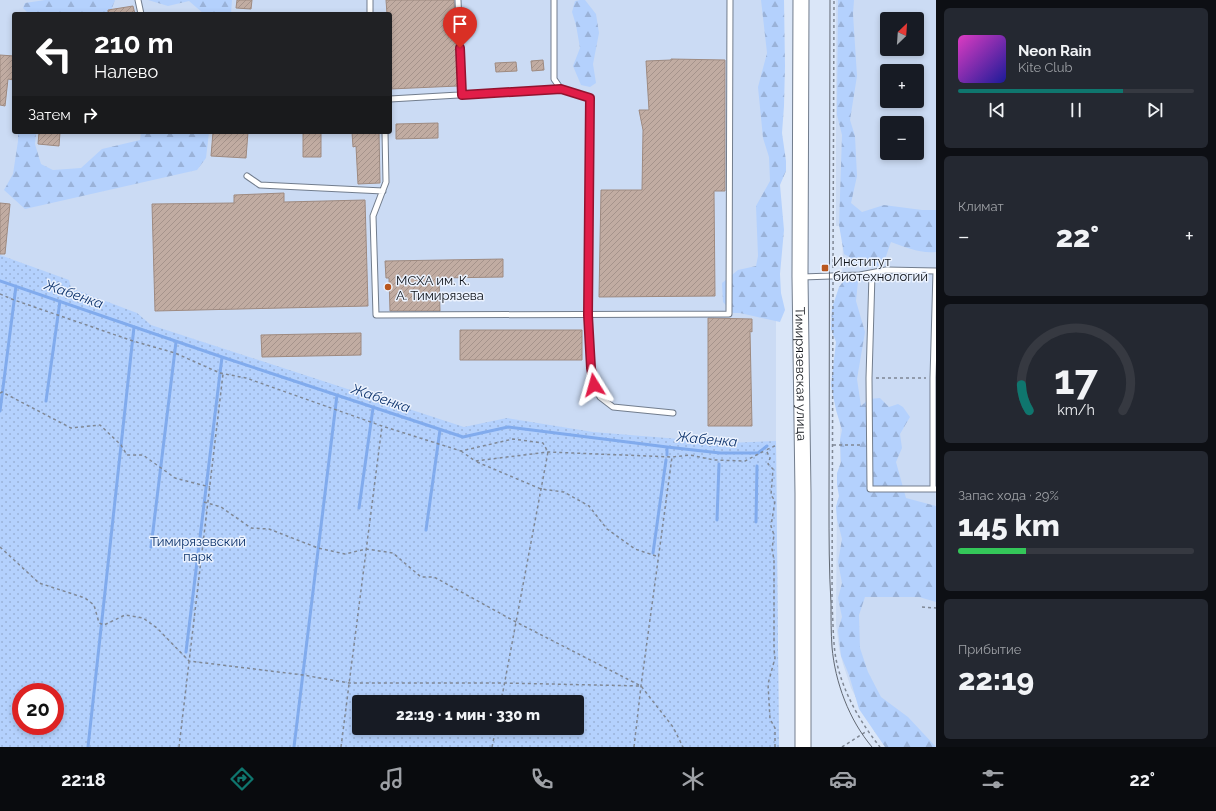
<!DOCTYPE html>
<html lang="ru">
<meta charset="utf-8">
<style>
:root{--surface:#171b24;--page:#242831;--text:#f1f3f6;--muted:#9ea1a6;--line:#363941;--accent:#0f766e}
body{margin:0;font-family:Raleway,sans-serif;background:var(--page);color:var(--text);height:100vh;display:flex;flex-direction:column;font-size:15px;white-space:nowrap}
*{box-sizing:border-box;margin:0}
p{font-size:13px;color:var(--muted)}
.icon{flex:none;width:22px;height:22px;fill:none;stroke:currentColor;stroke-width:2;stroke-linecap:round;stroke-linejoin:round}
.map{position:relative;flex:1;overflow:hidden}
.side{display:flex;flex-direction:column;gap:8px;padding:8px;background:#0d0f14;width:280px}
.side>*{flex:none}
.guide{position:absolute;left:12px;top:12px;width:380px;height:122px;border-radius:4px;box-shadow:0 2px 6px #0003;background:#202124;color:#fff;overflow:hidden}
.needle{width:26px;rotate:25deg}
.tools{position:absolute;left:880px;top:12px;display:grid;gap:8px}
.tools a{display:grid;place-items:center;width:44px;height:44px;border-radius:4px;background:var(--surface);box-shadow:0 2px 6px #0003;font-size:20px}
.speed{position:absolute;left:12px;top:683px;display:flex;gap:8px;font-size:20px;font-weight:700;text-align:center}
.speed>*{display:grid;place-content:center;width:52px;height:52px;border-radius:50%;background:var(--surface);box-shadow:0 2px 6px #0003;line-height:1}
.speed .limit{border:6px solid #d22;background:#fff;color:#111}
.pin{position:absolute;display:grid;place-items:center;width:34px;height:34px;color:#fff;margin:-41px -17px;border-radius:50% 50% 50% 0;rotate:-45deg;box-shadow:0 0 4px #0007}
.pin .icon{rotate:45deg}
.me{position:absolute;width:44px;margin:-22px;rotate:352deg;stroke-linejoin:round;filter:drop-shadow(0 0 3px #0008)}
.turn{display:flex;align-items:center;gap:14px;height:84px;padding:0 16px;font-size:18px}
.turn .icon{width:52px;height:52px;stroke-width:2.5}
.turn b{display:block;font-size:28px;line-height:34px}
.then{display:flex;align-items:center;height:38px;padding:0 16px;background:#0003;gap:8px;font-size:15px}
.big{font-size:30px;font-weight:800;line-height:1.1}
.side .tile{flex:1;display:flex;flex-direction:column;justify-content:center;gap:6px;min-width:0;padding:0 14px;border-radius:6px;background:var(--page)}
.side .dial{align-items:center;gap:0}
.dial svg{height:104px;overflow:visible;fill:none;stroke:var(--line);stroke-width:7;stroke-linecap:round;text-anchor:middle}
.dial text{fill:var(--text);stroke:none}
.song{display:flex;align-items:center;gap:12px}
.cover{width:48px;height:48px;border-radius:6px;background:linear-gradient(135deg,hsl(310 70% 55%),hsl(240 70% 35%))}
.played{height:4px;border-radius:2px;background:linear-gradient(90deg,var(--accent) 70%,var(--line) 70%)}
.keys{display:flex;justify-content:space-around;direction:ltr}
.heat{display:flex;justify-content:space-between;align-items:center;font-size:22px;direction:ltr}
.charge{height:6px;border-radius:3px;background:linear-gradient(90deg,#34c759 29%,var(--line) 0)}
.trip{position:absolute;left:352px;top:695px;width:232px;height:40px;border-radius:4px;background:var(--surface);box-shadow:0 2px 6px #0003;font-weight:800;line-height:40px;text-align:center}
.tabs{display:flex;height:64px;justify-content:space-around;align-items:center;background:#090b0e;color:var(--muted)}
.tabs .icon{width:28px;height:28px}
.tabs .on{color:var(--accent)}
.tabs b{font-size:18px;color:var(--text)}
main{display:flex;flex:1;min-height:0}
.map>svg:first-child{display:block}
.built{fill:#cbdbf4;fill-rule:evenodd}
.forest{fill:url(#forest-firs)}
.park{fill:url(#park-dots);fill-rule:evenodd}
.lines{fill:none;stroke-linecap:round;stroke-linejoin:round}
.stream{stroke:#81abed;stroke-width:3}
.building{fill:url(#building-hatch);stroke:#9e8a80}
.lane-casing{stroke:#727d8d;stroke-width:7}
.secondary-casing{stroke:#727d8d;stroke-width:17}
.path{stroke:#7f8794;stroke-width:1.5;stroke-dasharray:3 3;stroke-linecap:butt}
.lane{stroke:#fff;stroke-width:5}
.secondary{stroke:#fff;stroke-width:15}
.tram{stroke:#616873;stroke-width:1}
.route-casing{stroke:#92132f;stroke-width:10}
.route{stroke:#e11d48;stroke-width:7}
.poi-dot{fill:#b9561d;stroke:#ebf2fe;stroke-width:1.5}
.labels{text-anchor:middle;stroke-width:3;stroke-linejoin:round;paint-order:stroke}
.poi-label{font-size:13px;fill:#0e1218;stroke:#ebf2fe;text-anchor:start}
.street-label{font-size:13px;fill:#0e1218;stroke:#ebf2fe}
.park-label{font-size:13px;fill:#0a316a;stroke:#ebf2fe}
.water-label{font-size:14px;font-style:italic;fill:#0b316b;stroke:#ebf2fe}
</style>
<main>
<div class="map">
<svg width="936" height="747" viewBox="0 0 936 747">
<defs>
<pattern id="forest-firs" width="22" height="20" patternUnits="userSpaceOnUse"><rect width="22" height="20" fill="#b4d1fd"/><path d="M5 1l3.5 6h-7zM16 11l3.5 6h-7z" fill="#9ab2d8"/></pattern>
<pattern id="park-dots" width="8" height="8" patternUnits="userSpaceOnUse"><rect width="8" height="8" fill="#b4d1fd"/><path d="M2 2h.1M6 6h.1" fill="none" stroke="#9ab2d8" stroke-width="1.8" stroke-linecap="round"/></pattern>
<pattern id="building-hatch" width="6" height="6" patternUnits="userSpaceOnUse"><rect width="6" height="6" fill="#c1aca2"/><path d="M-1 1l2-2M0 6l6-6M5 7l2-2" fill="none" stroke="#a5938b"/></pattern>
</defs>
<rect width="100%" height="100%" fill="#dae6f8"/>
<!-- built -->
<path class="built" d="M0,0h776v441l3,306h-779zM14,14h376v118h-376zM21,692h34v34h-34zM359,702h218v26h-218z
M836,0h100v747l-75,-40 -10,-19 -8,-24 -4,-16 -3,-24 1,-123 3,-4v-52l3,-219h-7zM887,19h30v30h-30zM887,71h30v30h-30zM887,123h30v30h-30z"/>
<!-- forest -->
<path class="forest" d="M45,0h70l-3,8v6h-83l-6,-6 2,-5z
M148,0h84l-1,14h-27l-15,-13 -21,5z
M580,0h5l11,14 3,19 -6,31 3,19 -6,4 -9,-2 -8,-19 7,-18 -4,-23 -4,-13 3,-11z
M761,0h23l1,66 -1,40 -2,27 4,28v10l-6,14 4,45 -4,44 1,19 4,17 -5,12 -40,-9h-7l-10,-11 -1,-19 16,-13 18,-4 2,-10 -2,-50 14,-25 -1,-24 -6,-19 -5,-51 9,-34z
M838,0h16l-1,14 4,62 -7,44 5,16 2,40 -6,27 11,9 22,-7 38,5h14v42c-15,2 -31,-5 -45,-10 -3,7 -4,15 -9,21 -10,9 -29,-4 -38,-9l-5,-29 3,-90 -5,-20z
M18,132h18l-1,12 6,20 12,6 28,-2 21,-19 38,-9 1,-8h68l-3,26 -9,12 -172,39 -21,-19 9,-16 5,-33z
M845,279l13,2 -2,20 9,31 -8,47 4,27 8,-7 11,-1 9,9 9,-3 5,3 7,10 -10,17 2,14 -6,14 10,36 30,8v96l-17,-5h-54l-6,18 1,33 8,24 13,25 27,20 28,30h-51l-26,-38 -10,-34 -8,-19 -3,-26 4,-13 -4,-19 4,-15 -4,-21 4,-23 -5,-20 -1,-12 3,-11 -2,-11v-12l4,-11 -1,-22 2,-10 -6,-20 -5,-25 5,-43 -5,-13 1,-21 7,-21z"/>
<!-- park -->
<path class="park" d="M0,255l69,25 2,8 66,25 14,12 313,102 43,-9 86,14 135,11 48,-2 3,306h-779zM21,692h34v34h-34zM359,702h218v26h-218z"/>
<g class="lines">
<!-- stream -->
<path class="stream" d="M0,281l222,76 241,80 45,-10 159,20 53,6h38l9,-7
M46,401l14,-100
M0,411l16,-125
M667,455v-8
M359,508l14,-100
M717,520l2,-56
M756,522l1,-56
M426,530l14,-100
M151,547l25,-205
M653,553l13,-93
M186,652l36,-295
M88,747l46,-420
M294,747l43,-352"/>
</g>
<!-- building -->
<path class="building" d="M237,0h15l-1,9 -15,-1z
M386,0h68l4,86 -68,3v-75h-3z
M133,6l2,8h-27v-4z
M0,55l14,1v24l-6,-1 -3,27 -5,-1z
M671,59l54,1v131h-11l1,105 -116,1 2,-107h41l1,-60 -4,-20h10l-3,-49 25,-1z
M543,60l1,10 -12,1 -1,-10z
M516,62l1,9 -21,1 -1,-9z
M438,123v15l-42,1v-15z
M39,132h21l-1,14 -21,-2z
M213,132h35l-2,26 -35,-2z
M303,132h18v25h-18z
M352,132h27l1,51 -22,1 -2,-38 -3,1z
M284,193v9l81,-2 3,106 -213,5 -3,-107 82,-1v-8z
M0,203l10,1 -5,50h-5z
M503,259v18l-64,1 1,33h-50l-1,-33h-3l-1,-17z
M708,318l44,1v13l-2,-1 2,95h-44z
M460,330h122v30h-122z
M361,333v22l-99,2 -1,-22z"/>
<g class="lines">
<defs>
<path id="lane" d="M138,0l3,14
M370,0v14
M458,0l4,95
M554,0v79l7,10
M390,99l171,-10 29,9 -2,217 3,53 3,17 6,12 13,10 60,6
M385,132l1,50 -13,34 3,99 353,-1 1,-314
M247,176l13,9 123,6
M936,271l-3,107v111h3
M872,274l-3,104 1,111h63
M802,277l58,-2 26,-5 50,1"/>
<g id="secondary">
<path id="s1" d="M801,0l-1,277 3,217v253"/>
</g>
</defs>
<!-- lane casing -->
<use href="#lane" class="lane-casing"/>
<!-- secondary casing -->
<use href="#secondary" class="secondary-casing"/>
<!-- path -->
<path class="path" d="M833,268l1,-268
M833,282l-1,322c1,16 1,33 3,49 5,34 24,68 45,94
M0,294l14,6 119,41 42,12 45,20 26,5 136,48 79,25 52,-12 30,4 5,9 -47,250
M876,378h50
M0,393l2,-1 69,36 29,-3 21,20 6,10h16l32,23 35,9
M833,445h30
M461,451l14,10 73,-9 124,5 18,-2 24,5 31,1 21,-11
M477,462l64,27 23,3 25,14 18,23 28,20 24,8
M204,502l17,5 30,21 18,1 49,19 27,6 21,-5 27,4 28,24h13l82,45 125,64 32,41 10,20
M0,547l39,36 46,15 9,7 5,18 5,2 21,-10 18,3 14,10 32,33 114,14 46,8h155l137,3
M922,607l14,1
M179,747l44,-373
M341,747l41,-321
M492,747l4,-19
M634,747l7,-61 31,-229
M775,747v-19l-5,-9 -2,-35 7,-26 -1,-9v-89l-2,-11 2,-14 -3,-9 4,-25 -4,-6 2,-26 -5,-5 2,-6 -4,-8 11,-5
M842,747l25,-16"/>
<!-- lane -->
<use href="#lane" class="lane"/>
<!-- secondary -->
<use href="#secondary" class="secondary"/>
<!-- tram -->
<path class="tram" d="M830,0l-1,504c0,33 0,67 2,100 0,14 0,29 1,43 3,35 17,73 40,100"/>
</g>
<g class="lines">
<defs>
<path id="route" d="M460,48l2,47 99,-6 29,9 -2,217 3,53 3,17"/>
</defs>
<!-- route casing -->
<use href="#route" class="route-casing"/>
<!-- route -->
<use href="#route" class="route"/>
</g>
<!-- markers -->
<g class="poi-dot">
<rect x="821" y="264" width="8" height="8" rx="2"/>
<circle cx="388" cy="287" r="4"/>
</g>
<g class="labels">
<!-- poi labels -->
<g class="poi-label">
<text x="833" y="266">Институт<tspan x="833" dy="15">биотехнологий</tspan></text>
<text x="396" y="285">МСХА им. К.<tspan x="396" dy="15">А. Тимирязева</tspan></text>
</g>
<!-- street labels -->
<g class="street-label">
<text dy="5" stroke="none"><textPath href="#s1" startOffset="374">Тимирязевская улица</textPath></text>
</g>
<!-- park labels -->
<g class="park-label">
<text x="198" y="546">Тимирязевский<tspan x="198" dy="15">парк</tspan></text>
</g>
<!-- water labels -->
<g class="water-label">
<text transform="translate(74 294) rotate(19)" y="5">Жабенка</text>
<text transform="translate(381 398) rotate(19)" y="5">Жабенка</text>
<text transform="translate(707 439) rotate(5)" y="5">Жабенка</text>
</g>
</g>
</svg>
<div class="tools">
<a><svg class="needle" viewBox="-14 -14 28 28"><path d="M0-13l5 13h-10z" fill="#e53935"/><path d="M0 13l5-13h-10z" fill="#9ea1a6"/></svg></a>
<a>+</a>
<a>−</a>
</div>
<div class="speed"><div class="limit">20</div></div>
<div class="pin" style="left:460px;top:48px;background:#d93025"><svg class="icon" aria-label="arrive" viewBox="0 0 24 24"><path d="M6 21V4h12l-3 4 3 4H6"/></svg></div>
<svg class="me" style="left:594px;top:385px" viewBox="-20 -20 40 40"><path d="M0-17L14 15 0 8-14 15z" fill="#e11d48" stroke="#fff" stroke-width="4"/></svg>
<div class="trip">22:19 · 1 мин · 330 m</div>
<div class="guide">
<div class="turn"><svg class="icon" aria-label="left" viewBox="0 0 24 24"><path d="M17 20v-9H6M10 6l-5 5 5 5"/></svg><div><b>210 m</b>Налево</div></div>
<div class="then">Затем<svg class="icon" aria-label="right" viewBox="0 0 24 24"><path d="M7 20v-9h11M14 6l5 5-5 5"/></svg></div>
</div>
</div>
<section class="side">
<div class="tile">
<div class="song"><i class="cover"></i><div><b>Neon Rain</b><p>Kite Club</p></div></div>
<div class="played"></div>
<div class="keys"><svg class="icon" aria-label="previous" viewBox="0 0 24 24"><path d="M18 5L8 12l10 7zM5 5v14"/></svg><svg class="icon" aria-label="pause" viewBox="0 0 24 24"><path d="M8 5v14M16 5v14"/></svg><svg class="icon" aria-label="next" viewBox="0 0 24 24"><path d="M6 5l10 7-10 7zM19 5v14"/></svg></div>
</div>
<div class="tile"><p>Климат</p>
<div class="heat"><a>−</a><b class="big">22°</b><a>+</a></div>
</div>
<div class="tile dial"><svg viewBox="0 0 100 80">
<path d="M14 69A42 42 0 1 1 86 69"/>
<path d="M14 69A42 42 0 0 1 8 49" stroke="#0f766e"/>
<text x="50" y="56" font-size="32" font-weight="700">17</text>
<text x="50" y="72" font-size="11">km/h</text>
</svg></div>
<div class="tile"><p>Запас хода · 29%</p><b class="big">145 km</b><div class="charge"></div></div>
<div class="tile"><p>Прибытие</p><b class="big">22:19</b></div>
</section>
</main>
<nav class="tabs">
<b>22:18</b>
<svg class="icon on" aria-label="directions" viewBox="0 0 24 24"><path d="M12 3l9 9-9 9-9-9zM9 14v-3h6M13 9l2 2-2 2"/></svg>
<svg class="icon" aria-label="music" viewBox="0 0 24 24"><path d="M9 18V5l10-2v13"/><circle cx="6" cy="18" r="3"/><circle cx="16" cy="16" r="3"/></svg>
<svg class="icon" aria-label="phone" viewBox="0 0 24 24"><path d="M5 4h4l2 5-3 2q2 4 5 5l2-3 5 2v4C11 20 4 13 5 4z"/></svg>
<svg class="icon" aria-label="climate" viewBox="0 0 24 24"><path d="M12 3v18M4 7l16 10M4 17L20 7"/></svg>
<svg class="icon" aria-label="car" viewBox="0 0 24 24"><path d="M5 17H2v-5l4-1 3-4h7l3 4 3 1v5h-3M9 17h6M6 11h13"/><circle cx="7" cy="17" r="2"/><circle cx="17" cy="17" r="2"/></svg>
<svg class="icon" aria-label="filters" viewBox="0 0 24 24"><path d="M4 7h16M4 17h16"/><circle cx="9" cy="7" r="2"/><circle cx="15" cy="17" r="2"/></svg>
<b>22°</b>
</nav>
